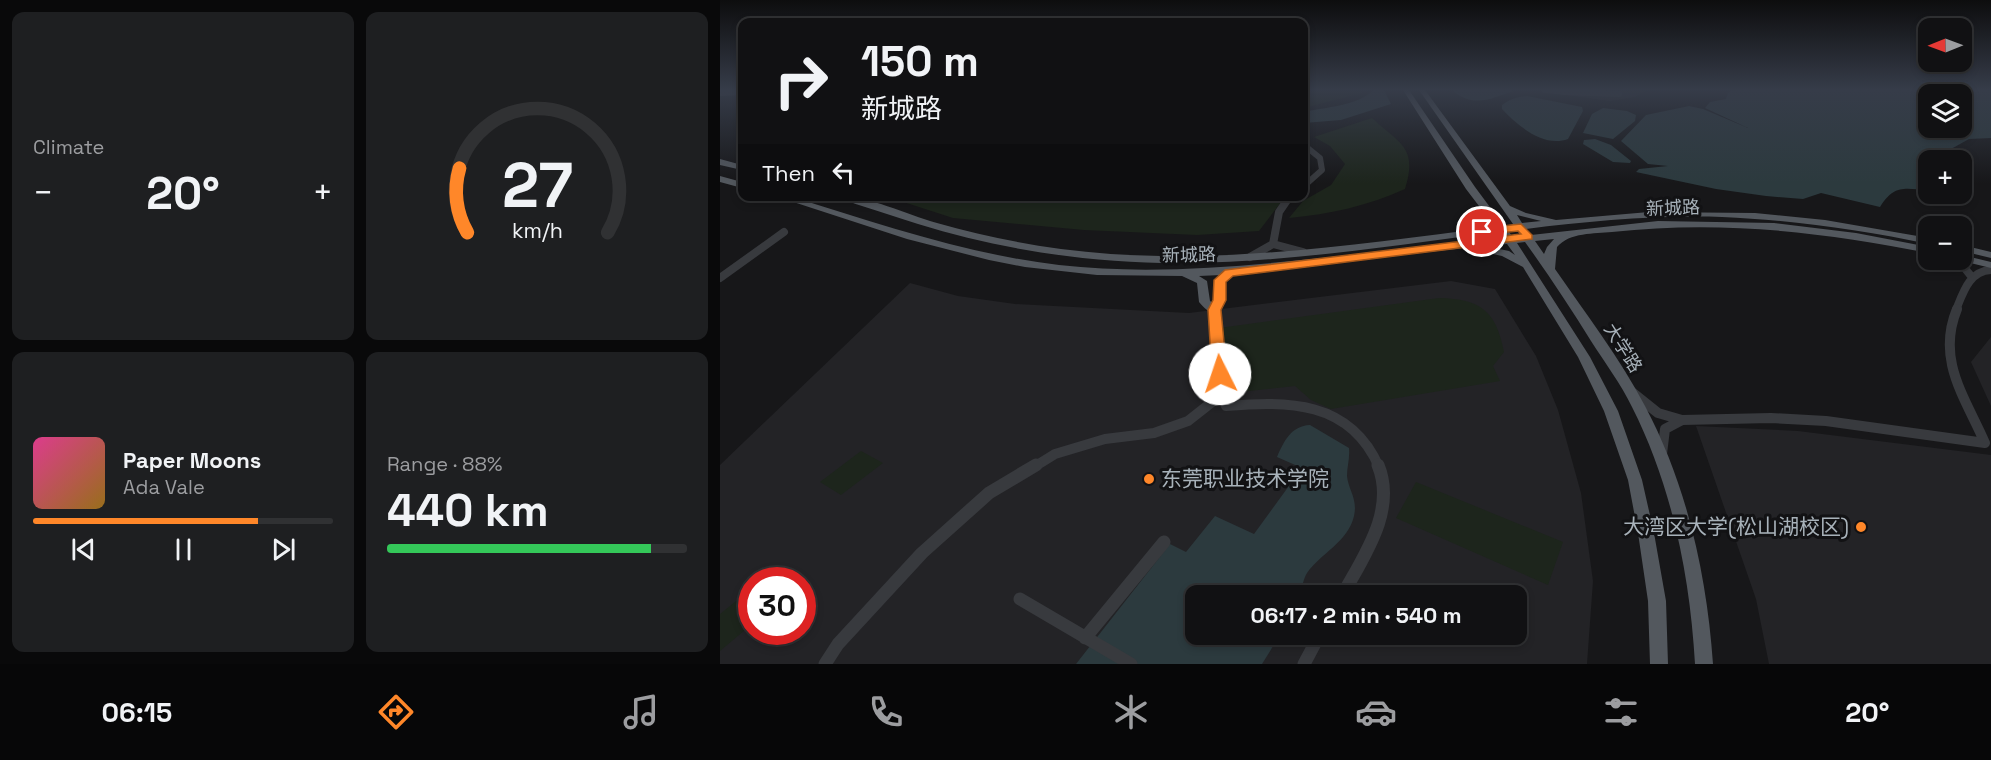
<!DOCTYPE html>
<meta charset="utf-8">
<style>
:root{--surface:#111113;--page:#1e1f21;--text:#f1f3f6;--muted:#9c9da0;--line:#303133;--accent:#ff8729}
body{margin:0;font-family:"Space Grotesk","Noto Sans SC",sans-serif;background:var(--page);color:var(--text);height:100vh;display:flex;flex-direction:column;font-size:22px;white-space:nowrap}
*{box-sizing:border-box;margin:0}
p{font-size:20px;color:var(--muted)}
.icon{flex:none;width:33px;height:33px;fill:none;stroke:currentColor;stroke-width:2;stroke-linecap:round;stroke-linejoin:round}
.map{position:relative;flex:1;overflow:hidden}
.side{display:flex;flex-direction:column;gap:12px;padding:12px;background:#09090a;width:720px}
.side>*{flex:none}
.hud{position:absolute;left:18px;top:18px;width:570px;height:183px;border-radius:12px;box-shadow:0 3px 9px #0003,0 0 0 2px var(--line);background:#111113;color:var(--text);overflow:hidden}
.needle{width:39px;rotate:269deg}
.controls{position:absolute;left:1198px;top:18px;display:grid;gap:12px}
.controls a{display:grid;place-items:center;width:54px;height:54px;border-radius:12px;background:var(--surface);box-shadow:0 3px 9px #0003,0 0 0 2px var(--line);font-size:30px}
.speed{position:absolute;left:18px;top:567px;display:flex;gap:12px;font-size:30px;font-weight:700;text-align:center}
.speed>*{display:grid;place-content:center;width:78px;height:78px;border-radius:50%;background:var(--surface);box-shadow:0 3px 9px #0003,0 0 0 2px var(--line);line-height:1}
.speed .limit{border:9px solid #d22;background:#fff;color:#111}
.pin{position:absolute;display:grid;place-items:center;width:51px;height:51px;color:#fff;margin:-26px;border:3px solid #fff;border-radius:50%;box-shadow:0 2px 6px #0007}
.me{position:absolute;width:66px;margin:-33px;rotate:356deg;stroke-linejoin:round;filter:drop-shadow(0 0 4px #0008)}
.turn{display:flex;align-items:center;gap:21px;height:126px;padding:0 24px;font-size:27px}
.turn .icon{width:78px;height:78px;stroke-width:2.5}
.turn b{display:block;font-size:42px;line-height:51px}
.then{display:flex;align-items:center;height:57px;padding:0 24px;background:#0003;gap:12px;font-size:22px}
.big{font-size:45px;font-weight:700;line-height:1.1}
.side .tile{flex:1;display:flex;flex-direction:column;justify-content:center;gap:9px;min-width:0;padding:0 21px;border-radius:12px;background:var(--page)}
.side .dial{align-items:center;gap:0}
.dial svg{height:156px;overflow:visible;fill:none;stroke:var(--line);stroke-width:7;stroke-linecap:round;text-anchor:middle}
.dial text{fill:var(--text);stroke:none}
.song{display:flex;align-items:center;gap:18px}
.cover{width:72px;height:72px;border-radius:9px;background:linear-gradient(135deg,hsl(330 70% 55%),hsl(40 70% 35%))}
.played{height:6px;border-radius:3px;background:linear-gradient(90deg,var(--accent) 75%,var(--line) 75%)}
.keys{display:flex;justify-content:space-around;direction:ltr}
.heat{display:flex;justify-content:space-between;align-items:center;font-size:33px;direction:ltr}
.charge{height:9px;border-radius:4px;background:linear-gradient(90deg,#34c759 88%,var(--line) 0)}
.side .tiles{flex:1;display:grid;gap:12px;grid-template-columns:repeat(2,1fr)}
.trip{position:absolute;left:465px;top:585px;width:342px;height:60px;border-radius:12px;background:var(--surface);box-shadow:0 3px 9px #0003,0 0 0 2px var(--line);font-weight:700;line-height:60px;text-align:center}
.tabs{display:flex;height:96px;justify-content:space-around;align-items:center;background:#070708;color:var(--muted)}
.tabs .icon{width:42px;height:42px}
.tabs .selected{color:var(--accent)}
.tabs b{font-size:27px;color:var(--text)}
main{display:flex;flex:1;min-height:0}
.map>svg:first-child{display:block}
.built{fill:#232326;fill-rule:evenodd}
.green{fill:#1d251c}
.water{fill:#2c3a3e;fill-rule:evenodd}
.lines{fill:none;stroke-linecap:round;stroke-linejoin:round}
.minor-far3{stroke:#383a3e;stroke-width:6}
.minor-far2{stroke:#383a3e;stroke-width:8}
.minor-far1{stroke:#383a3e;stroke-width:10}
.minor{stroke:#383a3e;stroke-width:13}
.major{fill:#53585e;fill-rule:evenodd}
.route{fill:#ff8729;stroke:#a6581b;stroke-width:1.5}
.poi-dot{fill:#ff8729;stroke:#121214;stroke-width:2}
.labels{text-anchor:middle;stroke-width:6;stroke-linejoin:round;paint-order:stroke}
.street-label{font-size:18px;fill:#a8b2ba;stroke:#121214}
.near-poi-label{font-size:21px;fill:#a8b2ba;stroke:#121214;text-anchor:start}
</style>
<main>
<section class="side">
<div class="tiles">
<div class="tile"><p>Climate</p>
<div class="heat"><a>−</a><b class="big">20°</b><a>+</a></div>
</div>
<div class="tile dial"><svg viewBox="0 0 100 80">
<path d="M14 69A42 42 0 1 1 86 69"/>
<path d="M14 69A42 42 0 0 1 10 36" stroke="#ff8729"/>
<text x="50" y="56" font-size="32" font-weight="700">27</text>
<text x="50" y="72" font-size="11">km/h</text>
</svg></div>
<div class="tile">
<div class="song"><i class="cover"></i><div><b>Paper Moons</b><p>Ada Vale</p></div></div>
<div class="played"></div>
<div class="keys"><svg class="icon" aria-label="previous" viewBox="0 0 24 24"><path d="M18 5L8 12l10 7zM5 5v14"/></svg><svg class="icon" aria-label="pause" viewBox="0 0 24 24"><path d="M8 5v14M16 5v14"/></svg><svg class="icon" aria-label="next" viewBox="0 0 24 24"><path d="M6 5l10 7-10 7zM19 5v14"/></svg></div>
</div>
<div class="tile"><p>Range · 88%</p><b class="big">440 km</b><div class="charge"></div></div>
</div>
</section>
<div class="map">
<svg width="1271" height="664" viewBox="0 0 1271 664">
<rect width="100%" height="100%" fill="#171719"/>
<!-- built -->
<path class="built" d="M810,90h117l-12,7 -25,4z
M731,281l44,8 41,67 22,54 23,83 12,88 -6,83h-867v-199l190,-182 48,13 57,8 174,9zM32,580h50v52h-50zM476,596h320v38h-320z
M1271,337v69l-20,-44z
M976,426l102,5 193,24v209h-222l-13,-65z"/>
<!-- green -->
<path class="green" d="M584,90h58v3l-58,15z
M652,118c28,26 46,29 33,71 -38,17 -74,25 -116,29l14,-17 28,-16 14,-21 -15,-18 -16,-9z
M168,197h397l-26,34 -62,4 -113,-5 -131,-12z
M719,298c41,1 57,12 65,54l-11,14 7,15 -169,28 -20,-9 -16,-14 -74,8 -2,-66z
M141,451l22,12 -42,32 -21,-13z
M696,482l147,60 -15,43 -152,-67z
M31,589v36l-31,26v-37z"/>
<!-- water -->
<path class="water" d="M654,90h10l7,14 -50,16 -37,3v-11c21,-5 53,-6 70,-22z
M732,90h59l3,1c-22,7 -41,18 -62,-1z
M1013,90h258v48l-22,1 -18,10 -1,11h-21v11h-7l-3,3 10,3v13c-26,-1 -34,-6 -49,17l-59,-14 -18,6 -37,-3 -50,-7 -80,-17 3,-3 29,-3 -20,-2 -27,-23 25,-26 43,-9 14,3 45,19 -43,-20 5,-6 16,-3 2,-6zM1242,94v34h-33v-34z
M807,96l55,11 1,4 -15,28c-25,9 -51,-14 -66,-30v-4c8,-6 15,-8 25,-9z
M883,108l24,3 9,4 -1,6 -22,18 -30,-6 9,-19z
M875,139l16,6 20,16 -1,2 -17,-1 -30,-18 1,-4z
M590,425l39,23c1,11 -2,18 -2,28 1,13 11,23 7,40 -6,26 -34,38 -47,57 -4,6 -5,16 -7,22l-104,1v38l84,1 -18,29h-186l94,-120 16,8 29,-36 39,18 48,-66 -25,-11c7,-16 14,-31 33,-32z"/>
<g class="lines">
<!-- minor-far3 -->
<path class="minor-far3" d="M825,90l22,2
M843,92l56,2
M0,93l22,-1
M584,145l16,13 2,12 -18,16"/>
<!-- minor-far2 -->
<path class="minor-far2" d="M553,244l6,-32 11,-16
M530,257l23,-13 30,8
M1231,260l12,6 8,10
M0,278l64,-46
M1236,310c7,-17 13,-39 35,-40"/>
<!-- minor-far1 -->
<path class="minor-far1" d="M495,310l6,85
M913,393l25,20 24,7 89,-2 55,3 159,22c-20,-46 -49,-83 -28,-134
M942,454l3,-25 17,-9
M314,467l21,-13 50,-15 49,-6 34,-12 33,-26 5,11c61,-5 124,-6 153,61"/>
<!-- minor -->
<path class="minor" d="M622,596c21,-39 55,-85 36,-131
M300,599l111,65
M365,638l79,-96
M105,664l13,-20 84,-91 67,-60 47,-28
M584,664l16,-30"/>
<!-- major -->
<path class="major" d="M683,90h6l66,97 29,39 9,-2 -94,-134h6l85,116 16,7 30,7 93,-8 106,1 70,7 104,18v6c-69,-14 -137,-24 -207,-27 -65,-2 -131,4 -196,12l5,6 127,-14 116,2 82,10 73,14v6c-107,-21 -208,-33 -317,-21 -18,2 -42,0 -55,15l-2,22c31,45 65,89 90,137 42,79 62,170 68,258h-18c-5,-88 -23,-178 -63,-257 -11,-23 -27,-44 -41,-66 -21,-34 -43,-67 -66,-99l-8,1 73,114 28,54 24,69 12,53 12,68 2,63h-18l-2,-63 -10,-68 -10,-53 -24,-69 -26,-54 -55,-90 -21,-11 -27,-6 -1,-3 -236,26 -13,8 1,19 -7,13c-8,2 -15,-5 -20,-11l-2,-19 -15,-7 -85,-1 -72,-8 -36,-7 -82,-21 -132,-43h15c89,28 176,58 269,69 88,10 175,2 263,-7 60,-7 121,-13 181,-20l-4,-6c-104,13 -207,30 -312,31 -90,1 -183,-12 -269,-39 -19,-6 -37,-12 -56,-18 -8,-3 -18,-5 -25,-10 33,0 68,18 100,27 41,12 82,20 124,26 146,19 289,-4 434,-22l-29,-38zM797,215l24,6 -19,2zM797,230l4,6 -8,1 -5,-6zM834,239l-7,8 -3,7 -9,-13zM787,244l8,11 -6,-4 -24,-5zM501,275l-6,5 -2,23 -3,-2 -3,-20 -8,-5z
M0,159l22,6v5l-22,-5z
M0,176l22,6v6l-22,-6z
M1242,245l29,7v6l-29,-7z
M1242,255l29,7v6l-33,-8h4z"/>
</g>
<!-- sky -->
<linearGradient id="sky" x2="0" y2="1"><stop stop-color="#0d0d0e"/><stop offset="0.49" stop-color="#363c49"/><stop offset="1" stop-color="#363c49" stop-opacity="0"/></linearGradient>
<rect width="1271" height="183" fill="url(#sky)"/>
<!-- route -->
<path class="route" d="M801,224l11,11v4l-299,37 -7,6v18l-5,10 6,64 -7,5 -8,-5 -4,-64 5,-10 1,-20 11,-10 296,-36 -3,-3 -36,4 -5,-3 5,-4z"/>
<!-- markers -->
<g class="poi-dot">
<circle cx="429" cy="479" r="6"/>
<circle cx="1141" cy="527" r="6"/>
</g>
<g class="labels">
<!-- street labels -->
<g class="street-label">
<text transform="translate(953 208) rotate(-2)" y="6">新城路</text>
<text transform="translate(469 255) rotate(-1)" y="6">新城路</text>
<text transform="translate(903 348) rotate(58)" y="6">大学路</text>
</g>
<!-- near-poi labels -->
<g class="near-poi-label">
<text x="441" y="486">东莞职业技术学院</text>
<text x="1129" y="534" text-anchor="end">大湾区大学(松山湖校区)</text>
</g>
</g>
</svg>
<div class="controls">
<a><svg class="needle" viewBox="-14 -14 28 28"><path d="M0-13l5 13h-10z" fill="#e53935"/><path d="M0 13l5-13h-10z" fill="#9c9da0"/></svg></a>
<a><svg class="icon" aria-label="layers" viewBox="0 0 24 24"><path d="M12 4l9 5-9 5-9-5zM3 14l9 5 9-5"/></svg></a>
<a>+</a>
<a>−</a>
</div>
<div class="speed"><div class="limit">30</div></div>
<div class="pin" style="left:762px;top:232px;background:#d93025"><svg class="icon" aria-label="arrive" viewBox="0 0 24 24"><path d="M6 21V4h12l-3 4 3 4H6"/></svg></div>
<svg class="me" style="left:500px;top:374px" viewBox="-20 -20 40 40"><circle r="19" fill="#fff"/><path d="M0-13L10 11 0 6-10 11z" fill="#ff8729"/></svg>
<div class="trip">06:17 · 2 min · 540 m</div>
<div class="hud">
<div class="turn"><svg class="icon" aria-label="right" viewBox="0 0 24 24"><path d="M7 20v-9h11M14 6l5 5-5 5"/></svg><div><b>150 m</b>新城路</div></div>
<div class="then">Then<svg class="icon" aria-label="left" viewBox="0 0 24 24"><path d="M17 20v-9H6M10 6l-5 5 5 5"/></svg></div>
</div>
</div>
</main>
<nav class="tabs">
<b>06:15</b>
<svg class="icon selected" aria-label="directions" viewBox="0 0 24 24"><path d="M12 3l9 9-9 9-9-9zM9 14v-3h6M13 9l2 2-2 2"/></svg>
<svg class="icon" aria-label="music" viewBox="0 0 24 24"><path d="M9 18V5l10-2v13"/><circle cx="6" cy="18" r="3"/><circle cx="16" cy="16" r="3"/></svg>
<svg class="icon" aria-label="phone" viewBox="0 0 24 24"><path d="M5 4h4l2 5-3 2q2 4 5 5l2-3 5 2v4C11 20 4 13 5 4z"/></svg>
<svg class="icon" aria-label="climate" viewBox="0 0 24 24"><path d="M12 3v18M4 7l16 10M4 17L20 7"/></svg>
<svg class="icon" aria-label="car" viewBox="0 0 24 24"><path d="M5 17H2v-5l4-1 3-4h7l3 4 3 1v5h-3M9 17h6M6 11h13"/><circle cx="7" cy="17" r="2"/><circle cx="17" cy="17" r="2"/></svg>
<svg class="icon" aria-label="filters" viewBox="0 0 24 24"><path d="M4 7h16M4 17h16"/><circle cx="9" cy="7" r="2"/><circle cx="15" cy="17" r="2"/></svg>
<b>20°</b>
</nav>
